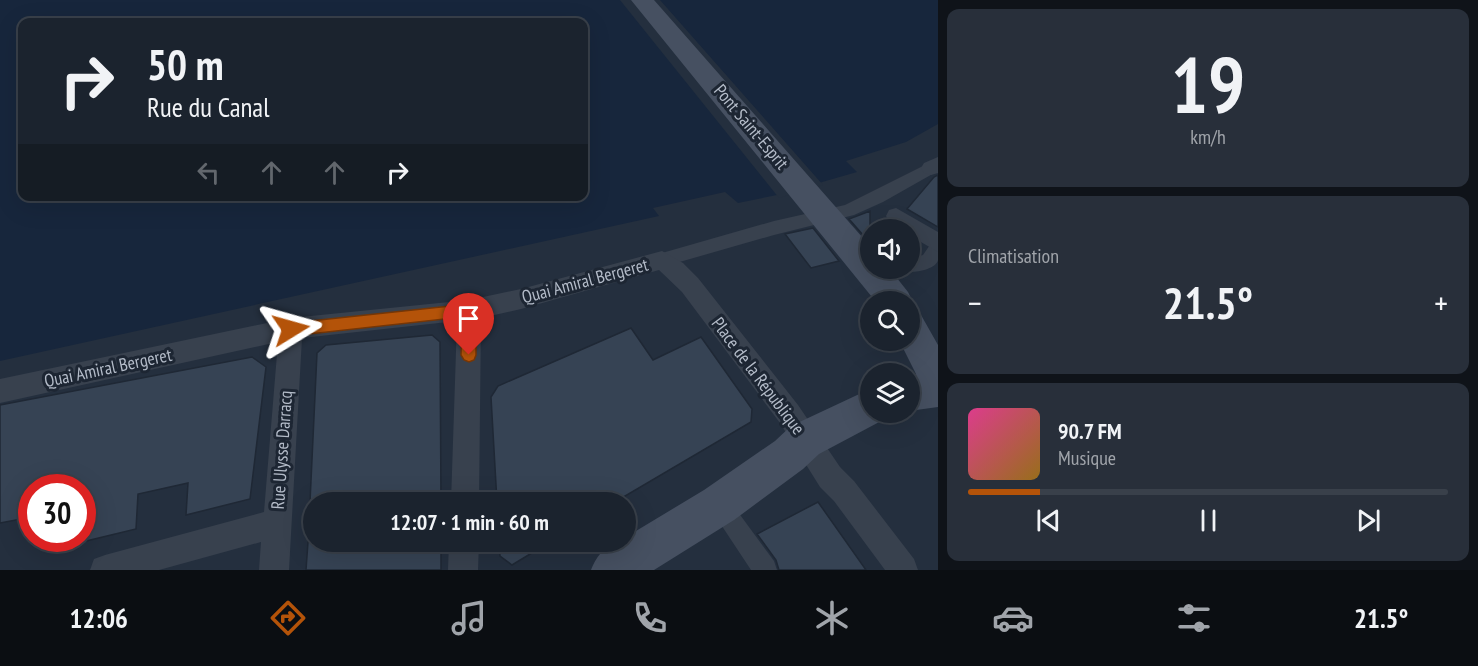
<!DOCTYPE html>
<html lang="fr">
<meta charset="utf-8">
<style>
:root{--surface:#1b232e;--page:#282f3a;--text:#f1f3f6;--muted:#a0a4aa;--line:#39404a;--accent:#b45309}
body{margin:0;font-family:"PT Sans Narrow",sans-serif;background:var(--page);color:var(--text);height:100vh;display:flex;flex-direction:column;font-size:22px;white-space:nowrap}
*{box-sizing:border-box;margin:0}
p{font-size:20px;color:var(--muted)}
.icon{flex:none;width:33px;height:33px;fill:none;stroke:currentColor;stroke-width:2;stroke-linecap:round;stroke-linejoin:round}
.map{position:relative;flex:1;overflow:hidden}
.sheet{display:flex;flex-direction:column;gap:9px;padding:9px;background:#0f1319;width:540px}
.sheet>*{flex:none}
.hud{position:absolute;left:18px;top:18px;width:570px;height:183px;border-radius:12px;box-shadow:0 6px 24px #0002,0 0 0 2px var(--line);background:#1b232e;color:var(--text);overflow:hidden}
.controls{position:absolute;left:860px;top:219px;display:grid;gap:12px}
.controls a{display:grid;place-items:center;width:60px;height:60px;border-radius:50%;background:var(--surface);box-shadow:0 6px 24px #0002,0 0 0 2px var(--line);font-size:30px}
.speed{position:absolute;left:18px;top:474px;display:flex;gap:12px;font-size:30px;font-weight:700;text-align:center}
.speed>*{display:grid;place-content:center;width:78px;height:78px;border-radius:50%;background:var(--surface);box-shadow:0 6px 24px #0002,0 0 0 2px var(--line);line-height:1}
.speed .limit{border:9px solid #d22;background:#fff;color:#111}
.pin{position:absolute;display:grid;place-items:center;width:51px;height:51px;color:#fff;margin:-62px -26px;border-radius:50% 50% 50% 0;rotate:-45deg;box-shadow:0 0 6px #0007}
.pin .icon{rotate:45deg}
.me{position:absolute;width:66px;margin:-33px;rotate:82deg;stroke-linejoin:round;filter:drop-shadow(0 0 4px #0008)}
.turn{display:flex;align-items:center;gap:21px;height:126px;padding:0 30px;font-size:27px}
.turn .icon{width:78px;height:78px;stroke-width:2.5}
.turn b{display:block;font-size:42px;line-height:51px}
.lanes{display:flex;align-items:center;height:57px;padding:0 30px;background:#0003;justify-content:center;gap:30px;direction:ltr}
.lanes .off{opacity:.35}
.big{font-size:45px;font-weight:700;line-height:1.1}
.sheet .card{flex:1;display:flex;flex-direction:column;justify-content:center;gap:9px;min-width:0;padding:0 21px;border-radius:12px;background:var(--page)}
.sheet .dial{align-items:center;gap:0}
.dial b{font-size:78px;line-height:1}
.song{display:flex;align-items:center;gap:18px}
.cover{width:72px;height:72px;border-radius:9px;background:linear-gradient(135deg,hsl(330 70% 55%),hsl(40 70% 35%))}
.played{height:6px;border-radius:3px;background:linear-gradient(90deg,var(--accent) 15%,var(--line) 15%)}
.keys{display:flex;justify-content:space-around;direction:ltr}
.heat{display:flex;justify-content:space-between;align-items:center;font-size:33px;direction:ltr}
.trip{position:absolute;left:303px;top:492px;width:333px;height:60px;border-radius:30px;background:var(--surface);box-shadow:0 6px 24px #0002,0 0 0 2px var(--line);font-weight:700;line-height:60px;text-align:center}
.tab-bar{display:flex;height:96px;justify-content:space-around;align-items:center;background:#0b0e12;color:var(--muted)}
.tab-bar .icon{width:42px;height:42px}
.tab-bar .current{color:var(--accent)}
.tab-bar b{font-size:27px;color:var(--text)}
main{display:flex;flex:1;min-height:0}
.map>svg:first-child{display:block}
.water{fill:#17263c;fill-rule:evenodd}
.pier{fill:#242f3e}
.building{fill:#364354;stroke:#1f2835;stroke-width:1.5}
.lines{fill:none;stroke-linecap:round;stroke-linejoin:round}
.pedestrian{fill:#38414e;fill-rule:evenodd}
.minor{fill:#38414e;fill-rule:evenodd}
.secondary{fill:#465061;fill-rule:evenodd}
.route{fill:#b45309;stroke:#753606;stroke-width:1.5}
.labels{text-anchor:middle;stroke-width:6;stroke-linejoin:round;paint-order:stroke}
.street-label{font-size:18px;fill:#b4bcc9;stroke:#1d2633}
</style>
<main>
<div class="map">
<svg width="938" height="570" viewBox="0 0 938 570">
<rect width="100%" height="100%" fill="#242f3e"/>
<!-- water -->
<path class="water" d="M0,0h938v124l-32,18 -60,19 11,11 -80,23 -39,8 -13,-11 -72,16 6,8 -659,145zM22,22h562v174h-562z"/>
<!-- pier -->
<path class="pier" d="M620,0h40l163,185 -44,13z"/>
<!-- building -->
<path class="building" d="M938,175v52l-31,-18 27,-32z
M870,211v32l-21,-24z
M813,228l26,33 -28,7 -26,-34z
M631,328l22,32 48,-23 51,72 -1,13 -136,80h-118l-6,-105 7,-11z
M432,335l8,7 1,160h-131l7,-149 9,-8z
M252,357l14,10 -16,132 -64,16 2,-32 -50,11 -2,35 -54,13v-54h-50v29l-32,6v-118z
M818,502l48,68h-87l-3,-10 -19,-26z
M308,542h133v28h-135z
M499,542h51l-38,23 -12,-9z"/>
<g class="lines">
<!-- pedestrian -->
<path class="pedestrian" d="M931,162l5,2v8l-53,30 -29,13 -80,20 -112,32 -6,-2 -3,-5 3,-5 6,-2 112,-32 71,-16z
M938,240c0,6 0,14 0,20 -2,10 -27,14 -35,11l-2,-3h8v-9l14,-4 9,-13z
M719,494l8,3 47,64 3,9h-26l-43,-65 3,-8z"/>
<!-- minor -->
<path class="minor" d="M938,157v16l-7,2 -7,-2 -3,-5 3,-5z
M896,208l42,24v20l-29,-17v-5c-10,0 -18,-5 -23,-14l3,-6z
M662,251l21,12 15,15 100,127 42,62 14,14 60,78 4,11h-33l-51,-69 -14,-14 -40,-64 -98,-131 -23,-22 -138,39 -40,9 -2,184h-28l6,-181 -155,17 -13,232h-30l2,-28 -102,28h-69l4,-11 11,-4 159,-43 14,-170 -278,61v-24l291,-61 178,-18 52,-11z
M449,542h30l-1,28h-30z"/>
<!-- secondary -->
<path class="secondary" d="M631,0h23l216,246v22h19l19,24 5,10 -4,8v-8h-33z
M909,311l12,4 17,30v62l-29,4v-36l7,-1 -17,-34h10z
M870,389v23h17l-4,8 -64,34 -16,15 -69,51 -80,50h-63c6,-15 16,-28 35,-28v-5l78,-47 71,-49 16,-15z"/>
</g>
<!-- route -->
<path class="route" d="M469,304l5,2 2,4v45l-2,5 -5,2 -5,-2 -3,-5 1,-38 -171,19 -5,-2 -2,-5 2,-4 5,-2z"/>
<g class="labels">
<!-- street labels -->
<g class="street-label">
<text transform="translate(751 127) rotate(50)" y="6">Pont Saint-Esprit</text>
<text transform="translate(585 281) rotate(-15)" y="6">Quai Amiral Bergeret</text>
<text transform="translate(108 368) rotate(-12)" y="6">Quai Amiral Bergeret</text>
<text transform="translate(758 376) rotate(53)" y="6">Place de la République</text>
<text transform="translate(282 450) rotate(-86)" y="6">Rue Ulysse Darracq</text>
</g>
</g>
</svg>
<div class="controls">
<a><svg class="icon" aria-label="sound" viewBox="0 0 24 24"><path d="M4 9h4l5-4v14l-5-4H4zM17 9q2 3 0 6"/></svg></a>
<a><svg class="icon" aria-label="search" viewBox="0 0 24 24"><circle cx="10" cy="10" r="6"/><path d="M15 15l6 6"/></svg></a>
<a><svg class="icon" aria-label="layers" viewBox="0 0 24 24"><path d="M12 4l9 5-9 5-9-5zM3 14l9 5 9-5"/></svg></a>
</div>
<div class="speed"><div class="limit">30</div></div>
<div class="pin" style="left:469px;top:355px;background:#d93025"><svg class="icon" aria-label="arrive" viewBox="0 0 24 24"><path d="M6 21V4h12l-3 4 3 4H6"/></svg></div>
<svg class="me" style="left:291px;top:329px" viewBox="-20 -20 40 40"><path d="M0-17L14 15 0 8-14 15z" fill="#b45309" stroke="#fff" stroke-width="4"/></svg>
<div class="trip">12:07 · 1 min · 60 m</div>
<div class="hud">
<div class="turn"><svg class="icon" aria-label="right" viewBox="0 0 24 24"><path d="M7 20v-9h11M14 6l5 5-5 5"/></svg><div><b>50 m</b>Rue du Canal</div></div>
<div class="lanes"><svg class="icon off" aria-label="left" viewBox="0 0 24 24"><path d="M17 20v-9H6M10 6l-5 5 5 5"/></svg><svg class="icon off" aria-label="ahead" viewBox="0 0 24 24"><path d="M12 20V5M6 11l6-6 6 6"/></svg><svg class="icon off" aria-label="ahead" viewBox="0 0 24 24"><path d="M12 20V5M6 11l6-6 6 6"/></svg><svg class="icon" aria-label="right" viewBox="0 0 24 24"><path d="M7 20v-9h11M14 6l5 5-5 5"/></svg></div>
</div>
</div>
<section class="sheet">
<div class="card dial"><b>19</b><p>km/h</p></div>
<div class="card"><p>Climatisation</p>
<div class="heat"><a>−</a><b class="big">21.5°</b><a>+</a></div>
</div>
<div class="card">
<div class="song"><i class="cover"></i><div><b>90.7 FM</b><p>Musique</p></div></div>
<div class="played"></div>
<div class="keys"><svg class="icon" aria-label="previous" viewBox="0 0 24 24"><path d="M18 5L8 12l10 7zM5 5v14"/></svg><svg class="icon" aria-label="pause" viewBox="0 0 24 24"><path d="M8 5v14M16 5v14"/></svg><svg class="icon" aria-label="next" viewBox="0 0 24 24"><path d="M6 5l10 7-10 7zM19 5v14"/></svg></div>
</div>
</section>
</main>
<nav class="tab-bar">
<b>12:06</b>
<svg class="icon current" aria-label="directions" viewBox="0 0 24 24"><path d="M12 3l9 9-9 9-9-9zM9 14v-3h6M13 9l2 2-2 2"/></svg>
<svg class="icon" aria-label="music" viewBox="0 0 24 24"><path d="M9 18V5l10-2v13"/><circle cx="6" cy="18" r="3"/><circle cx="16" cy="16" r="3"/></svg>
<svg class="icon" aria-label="phone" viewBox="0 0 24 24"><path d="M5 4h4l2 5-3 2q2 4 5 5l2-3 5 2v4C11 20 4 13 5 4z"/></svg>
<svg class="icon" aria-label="climate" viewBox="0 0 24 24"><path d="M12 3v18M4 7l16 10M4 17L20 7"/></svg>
<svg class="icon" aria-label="car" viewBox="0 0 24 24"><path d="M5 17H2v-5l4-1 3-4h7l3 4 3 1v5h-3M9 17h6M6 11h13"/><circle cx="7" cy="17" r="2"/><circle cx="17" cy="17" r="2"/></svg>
<svg class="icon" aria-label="filters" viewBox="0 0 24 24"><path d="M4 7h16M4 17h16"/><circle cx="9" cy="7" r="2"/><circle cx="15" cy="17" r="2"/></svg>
<b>21.5°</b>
</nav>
